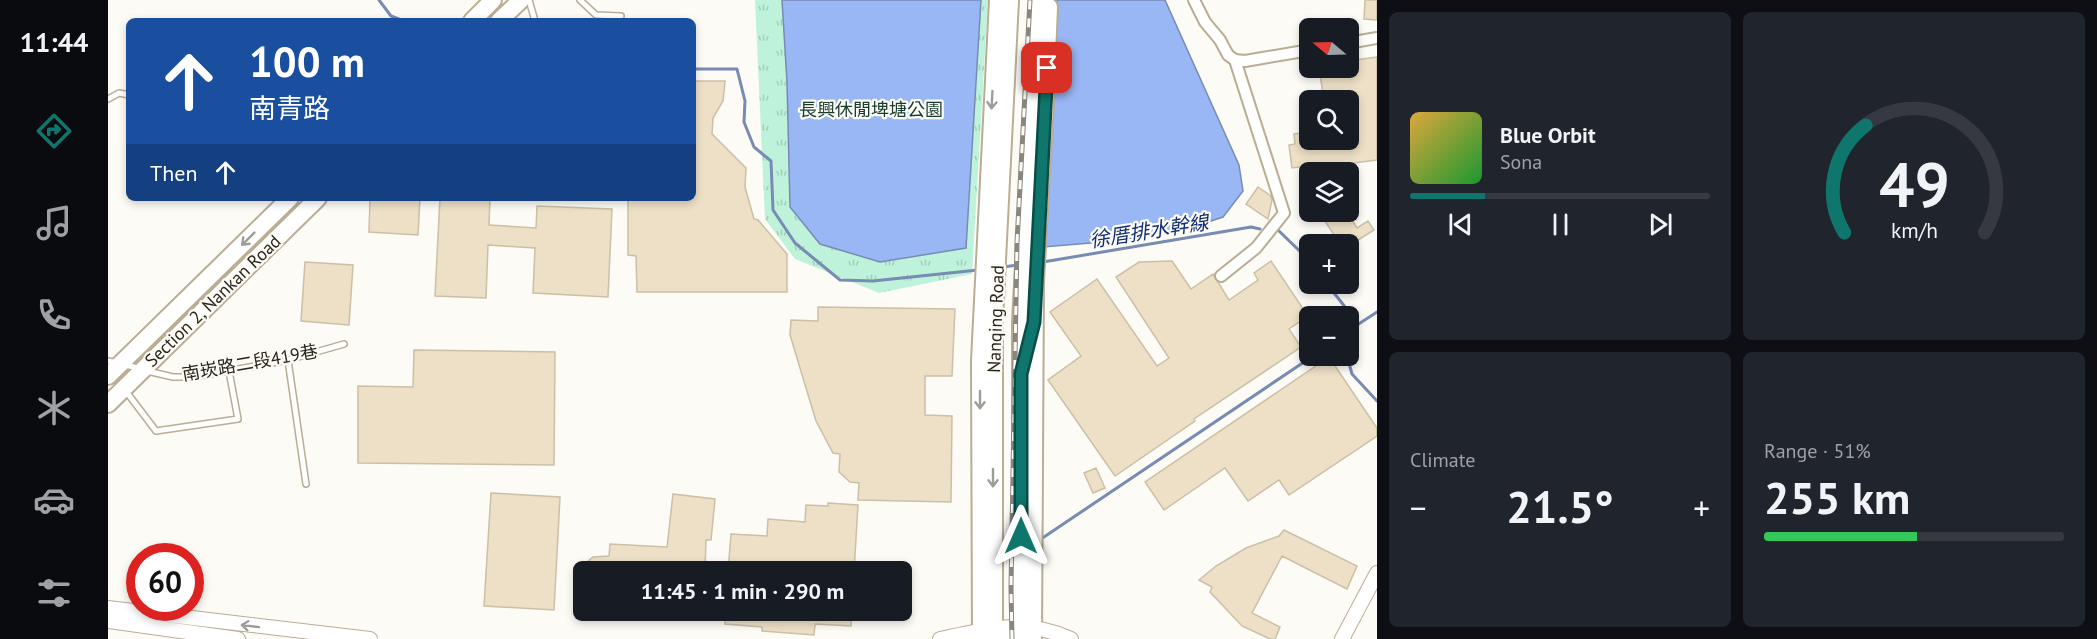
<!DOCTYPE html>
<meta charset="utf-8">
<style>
:root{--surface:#171b24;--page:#20242c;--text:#f1f3f6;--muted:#9ea1a6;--line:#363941;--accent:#0f766e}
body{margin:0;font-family:"PT Sans","Noto Sans TC",sans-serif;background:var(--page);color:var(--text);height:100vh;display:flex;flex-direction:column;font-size:22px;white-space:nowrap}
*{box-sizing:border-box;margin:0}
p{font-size:20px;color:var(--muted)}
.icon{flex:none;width:33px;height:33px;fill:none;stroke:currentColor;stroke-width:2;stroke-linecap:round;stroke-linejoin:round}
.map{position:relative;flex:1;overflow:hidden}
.details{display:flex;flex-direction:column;gap:12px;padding:12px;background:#0d0f14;width:720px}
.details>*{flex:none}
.banner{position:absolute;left:18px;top:18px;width:570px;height:183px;border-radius:9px;box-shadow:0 3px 9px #0003;background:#1a4fa0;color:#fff;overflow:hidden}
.needle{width:39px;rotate:289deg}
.controls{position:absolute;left:1191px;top:18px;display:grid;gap:12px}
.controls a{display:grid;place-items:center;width:60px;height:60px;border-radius:9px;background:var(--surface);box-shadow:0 3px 9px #0003;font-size:30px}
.speed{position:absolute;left:18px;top:543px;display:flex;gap:12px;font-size:30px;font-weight:700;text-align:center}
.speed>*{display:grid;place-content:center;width:78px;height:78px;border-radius:50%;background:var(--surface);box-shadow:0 3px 9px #0003;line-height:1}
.speed .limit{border:9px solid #d22;background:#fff;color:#111}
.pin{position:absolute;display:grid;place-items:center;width:51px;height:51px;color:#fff;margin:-26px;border-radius:12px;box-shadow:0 3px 9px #0006}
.me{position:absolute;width:66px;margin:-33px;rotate:0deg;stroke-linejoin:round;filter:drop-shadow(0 0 4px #0008)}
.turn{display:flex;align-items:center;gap:21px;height:126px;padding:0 24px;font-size:27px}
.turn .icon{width:78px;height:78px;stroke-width:2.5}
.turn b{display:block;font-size:42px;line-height:51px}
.then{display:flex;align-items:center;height:57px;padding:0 24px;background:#0003;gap:12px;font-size:22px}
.big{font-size:45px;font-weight:700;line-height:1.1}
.details .tile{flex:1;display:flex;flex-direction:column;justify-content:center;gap:9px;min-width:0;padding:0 21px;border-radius:9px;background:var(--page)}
.details .dial{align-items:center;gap:0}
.dial svg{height:156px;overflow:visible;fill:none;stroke:var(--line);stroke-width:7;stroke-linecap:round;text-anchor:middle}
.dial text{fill:var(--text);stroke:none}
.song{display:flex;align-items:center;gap:18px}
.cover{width:72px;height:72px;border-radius:9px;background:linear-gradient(135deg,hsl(40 70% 55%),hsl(130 70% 35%))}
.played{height:6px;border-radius:3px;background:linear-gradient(90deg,var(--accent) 25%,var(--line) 25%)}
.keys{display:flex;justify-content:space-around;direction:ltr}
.heat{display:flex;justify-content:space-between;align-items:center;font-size:33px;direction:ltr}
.charge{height:9px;border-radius:4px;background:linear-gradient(90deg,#34c759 51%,var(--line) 0)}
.details .tiles{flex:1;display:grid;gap:12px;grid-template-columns:repeat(2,1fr)}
.trip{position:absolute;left:465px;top:561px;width:339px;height:60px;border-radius:9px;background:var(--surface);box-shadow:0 3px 9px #0003;font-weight:700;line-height:60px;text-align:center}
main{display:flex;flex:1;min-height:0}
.tabs{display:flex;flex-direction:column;width:108px;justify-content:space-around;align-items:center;background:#090b0e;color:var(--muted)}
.tabs .icon{width:42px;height:42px}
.tabs .current{color:var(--accent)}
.tabs b{font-size:27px;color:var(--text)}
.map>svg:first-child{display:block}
.grass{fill:url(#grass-tufts)}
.water{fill:#99b7f4;stroke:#788bb3;stroke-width:1.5}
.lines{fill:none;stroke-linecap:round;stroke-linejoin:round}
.stream{stroke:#788bb3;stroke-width:3}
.building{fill:#ede0c7;stroke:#cbbfa6;stroke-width:1.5}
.service-casing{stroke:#b9ad94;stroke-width:8}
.minor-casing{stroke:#b9ad94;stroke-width:14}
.tertiary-casing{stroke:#b9ad94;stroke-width:16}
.primary-casing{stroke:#b9ad94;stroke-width:20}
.service{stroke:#fff;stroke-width:5}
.minor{stroke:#fff;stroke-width:10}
.tertiary{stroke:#fff;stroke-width:14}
.primary{stroke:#fff;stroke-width:16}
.rail-casing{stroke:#89867e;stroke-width:5}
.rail{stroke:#fdfbf6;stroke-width:3;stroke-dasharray:9;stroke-linecap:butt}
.oneway{stroke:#9f9d98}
.route-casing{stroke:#0a4d48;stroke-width:15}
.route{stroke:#0f766e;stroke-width:10}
.labels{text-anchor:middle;stroke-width:4.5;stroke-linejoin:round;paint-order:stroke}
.park-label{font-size:18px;fill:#183c2e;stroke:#fdfbf6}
.street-label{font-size:18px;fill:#2a251b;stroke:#fdfbf6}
.water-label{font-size:20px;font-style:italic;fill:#112d71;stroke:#fdfbf6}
</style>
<main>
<nav class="tabs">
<b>11:44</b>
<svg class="icon current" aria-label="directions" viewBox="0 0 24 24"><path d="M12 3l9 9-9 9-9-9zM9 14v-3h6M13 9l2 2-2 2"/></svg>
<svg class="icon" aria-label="music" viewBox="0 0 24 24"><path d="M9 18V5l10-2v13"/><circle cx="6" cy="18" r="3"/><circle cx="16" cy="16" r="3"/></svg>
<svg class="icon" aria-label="phone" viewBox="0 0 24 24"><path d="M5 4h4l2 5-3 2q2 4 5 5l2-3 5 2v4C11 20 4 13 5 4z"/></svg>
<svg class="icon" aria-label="climate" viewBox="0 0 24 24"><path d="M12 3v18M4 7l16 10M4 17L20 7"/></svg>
<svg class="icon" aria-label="car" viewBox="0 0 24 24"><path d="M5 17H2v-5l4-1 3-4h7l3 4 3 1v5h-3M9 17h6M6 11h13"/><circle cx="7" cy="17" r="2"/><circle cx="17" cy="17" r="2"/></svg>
<svg class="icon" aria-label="filters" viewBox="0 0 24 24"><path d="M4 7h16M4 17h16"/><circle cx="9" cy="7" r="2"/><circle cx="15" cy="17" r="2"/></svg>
</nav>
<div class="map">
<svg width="1269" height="639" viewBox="0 0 1269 639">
<defs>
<pattern id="grass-tufts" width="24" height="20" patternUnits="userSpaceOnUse" patternTransform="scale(1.5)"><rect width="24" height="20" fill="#bef2da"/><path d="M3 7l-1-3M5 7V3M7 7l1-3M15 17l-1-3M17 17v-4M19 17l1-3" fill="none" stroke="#a3cfba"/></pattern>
</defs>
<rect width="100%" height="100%" fill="#fdfbf6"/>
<!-- grass -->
<path class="grass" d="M647,0h233l-16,274 -93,19 -84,-34 -30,-40z"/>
<!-- water -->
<path class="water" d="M674,0h199l-15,248 -86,14 -60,-18 -30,-37 -3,-125z
M949,0h108l74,165 4,26 -20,26 -33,11 -75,13 -72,6z"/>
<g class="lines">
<!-- stream -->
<path class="stream" d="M271,0l12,16 13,5
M585,69h44l8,32 -1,21 10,25 17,14 2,49 22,33 45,37 33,1 105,-11
M1171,231l31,30
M935,262l208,-35 9,2
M895,267l15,-2
M1219,284l22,28 -1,7
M1240,331l29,-19
M1239,356l5,18 25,27
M933,539l272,-183"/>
</g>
<!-- building -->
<path class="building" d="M1257,0h12v20l-13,-1z
M1269,57v103l-53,7v-3l-32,4 -3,-23 6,-1 -1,-10 13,-2 1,10 6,-1 1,7 16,-3 -1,-5h18v-40h-24l-5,-32h29v-7z
M585,81h32l-2,20 -10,17 -1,16 34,34 -1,19 9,32 4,1 29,34v38h-150l-1,-36 -8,-1v-57h65z
M1150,187l13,9 1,4 -4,19 -22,-15z
M262,198h50l-2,37 -49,-3z
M332,198h50l-1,27 47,3 1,-22 75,3 -4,88 -75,-4 2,-45 -47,-3 -2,53 -51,-2z
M1211,212h28l10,16 11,-7 6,9 -22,14 -6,-9 -8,6z
M1064,261l19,28 22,-15 16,26 29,-20 -4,-7 17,-12 37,55 -19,13 12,18 -107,72 1,2 -80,55 -67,-96 33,-24 -31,-44 47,-33 60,87 12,-8 -53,-81 23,-15z
M197,262l48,3 -4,60 -48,-4z
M710,307l137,2 -3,67h-27v39l27,1 -1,86 -93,-2 1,-17 -9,-1 -11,-10 1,-18 -7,-1 -17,-32 -26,-86 1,-15 27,1z
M306,350l141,2 -1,113 -196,-2v-77l55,1z
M1221,357l48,71v8l-88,59 -10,-15 -31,21 -23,-33 -61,42 -19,-28z
M988,468l9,20 -12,5 -9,-20z
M383,493l69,4 -6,113 -70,-4z
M565,494l42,5 -4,41h-5l-1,32h-125l7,-10 6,-5 16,-1 1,-12 57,3z
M720,503l30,2 -4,67h-126l3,-38 36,2 1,-17 37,3 1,-17 22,1z
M1176,530l73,36 -10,23 -65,-33 -30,57 28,14 -5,12h-5l-28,-13 -32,-34 2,-5 -13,-7 17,-14 30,-18 33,-12z
M618,610h126l-1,16 -36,-2 -1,11 -52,-4v-4l-37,-3z"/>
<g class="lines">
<defs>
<path id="service" d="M421,0l6,21
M472,0l16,15 25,1
M0,99l11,-6 10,2
M180,360l18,124
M0,361l30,7
M39,371l26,6h20l95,-17 56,-16
M17,390l31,41 82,-12 -9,-48"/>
<path id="minor" d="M1086,0l11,22 15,18 8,15 7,5 10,1 65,-11
M1240,43l29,-5
M1113,276l35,-28 28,-35 -49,-153"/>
<path id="tertiary" d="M0,608l262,31
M0,621l130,18
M832,639c46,-10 86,-21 131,0
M893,639l30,-1
M1234,639l35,-66"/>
<path id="primary" d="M364,21l21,-21
M391,21l22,-21
M0,376l182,-178
M0,404l210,-206
M873,639l-1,-278 18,-361
M886,639v-319l16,-320
M913,639v-317l17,-322
M925,639l2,-358 10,-177 4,-97"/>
</defs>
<!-- service casing -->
<use href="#service" class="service-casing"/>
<!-- minor casing -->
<use href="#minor" class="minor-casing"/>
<!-- tertiary casing -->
<use href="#tertiary" class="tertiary-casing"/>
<!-- primary casing -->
<use href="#primary" class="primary-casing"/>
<!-- service -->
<use href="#service" class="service"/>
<!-- minor -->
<use href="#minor" class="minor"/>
<!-- tertiary -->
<use href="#tertiary" class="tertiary"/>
<!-- primary -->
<use href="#primary" class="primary"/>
<defs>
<path id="rail" d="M904,639l-1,-51 6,-346 13,-242"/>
</defs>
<!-- rail casing -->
<use href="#rail" class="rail-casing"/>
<!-- rail -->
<use href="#rail" class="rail"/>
</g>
<!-- one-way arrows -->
<defs><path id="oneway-shaft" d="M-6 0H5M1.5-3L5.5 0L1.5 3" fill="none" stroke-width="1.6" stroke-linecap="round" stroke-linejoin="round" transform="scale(1.5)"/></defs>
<g class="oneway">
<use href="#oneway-shaft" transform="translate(884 100) rotate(93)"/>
<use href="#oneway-shaft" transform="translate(140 239) rotate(135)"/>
<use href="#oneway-shaft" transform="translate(872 400) rotate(90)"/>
<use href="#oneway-shaft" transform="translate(885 478) rotate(90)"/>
<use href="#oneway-shaft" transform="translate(142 626) rotate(-173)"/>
</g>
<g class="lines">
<defs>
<path id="route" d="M913,536v-162l13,-52 13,-254"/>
</defs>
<!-- route casing -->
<use href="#route" class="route-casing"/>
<!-- route -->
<use href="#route" class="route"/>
</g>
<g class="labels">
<!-- park labels -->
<g class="park-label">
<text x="763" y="116">長興休閒埤塘公園</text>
</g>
<!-- street labels -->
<g class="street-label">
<text transform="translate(105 301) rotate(-44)" y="6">Section 2, Nankan Road</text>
<text transform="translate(888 319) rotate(-88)" y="6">Nanqing Road</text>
<text transform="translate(142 363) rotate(-10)" y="6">南崁路二段419巷</text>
</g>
<!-- water labels -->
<g class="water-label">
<text transform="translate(1041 231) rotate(-9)" y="7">徐厝排水幹線</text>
</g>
</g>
</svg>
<div class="controls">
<a><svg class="needle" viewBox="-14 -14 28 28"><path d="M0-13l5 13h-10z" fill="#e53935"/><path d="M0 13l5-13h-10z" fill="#9ea1a6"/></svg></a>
<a><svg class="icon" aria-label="search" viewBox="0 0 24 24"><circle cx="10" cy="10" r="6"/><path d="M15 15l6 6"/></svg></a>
<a><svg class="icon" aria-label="layers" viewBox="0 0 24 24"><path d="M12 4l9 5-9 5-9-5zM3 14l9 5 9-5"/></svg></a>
<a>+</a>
<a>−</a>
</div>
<div class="speed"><div class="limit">60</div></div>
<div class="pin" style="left:939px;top:68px;background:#d93025"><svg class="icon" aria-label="arrive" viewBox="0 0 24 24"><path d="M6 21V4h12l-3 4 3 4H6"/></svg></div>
<svg class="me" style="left:913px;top:536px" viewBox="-20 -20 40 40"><path d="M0-17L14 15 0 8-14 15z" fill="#0f766e" stroke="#fff" stroke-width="4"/></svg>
<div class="trip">11:45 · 1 min · 290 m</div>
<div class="banner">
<div class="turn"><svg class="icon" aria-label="ahead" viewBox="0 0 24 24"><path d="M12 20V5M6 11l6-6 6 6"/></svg><div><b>100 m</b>南青路</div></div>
<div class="then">Then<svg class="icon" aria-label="ahead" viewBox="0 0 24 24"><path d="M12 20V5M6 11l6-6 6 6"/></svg></div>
</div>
</div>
<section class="details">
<div class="tiles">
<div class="tile">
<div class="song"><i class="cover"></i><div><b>Blue Orbit</b><p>Sona</p></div></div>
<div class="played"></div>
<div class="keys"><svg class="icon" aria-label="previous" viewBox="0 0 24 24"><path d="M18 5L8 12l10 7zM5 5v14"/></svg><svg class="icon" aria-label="pause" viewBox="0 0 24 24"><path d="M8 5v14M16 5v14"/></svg><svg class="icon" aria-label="next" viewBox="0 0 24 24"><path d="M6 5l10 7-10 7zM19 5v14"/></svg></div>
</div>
<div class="tile dial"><svg viewBox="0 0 100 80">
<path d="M14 69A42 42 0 1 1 86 69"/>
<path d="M14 69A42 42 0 0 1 25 14" stroke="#0f766e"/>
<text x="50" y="56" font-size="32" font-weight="700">49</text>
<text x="50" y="72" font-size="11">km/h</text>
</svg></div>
<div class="tile"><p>Climate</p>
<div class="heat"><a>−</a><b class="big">21.5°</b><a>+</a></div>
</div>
<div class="tile"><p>Range · 51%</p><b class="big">255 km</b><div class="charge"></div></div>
</div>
</section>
</main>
